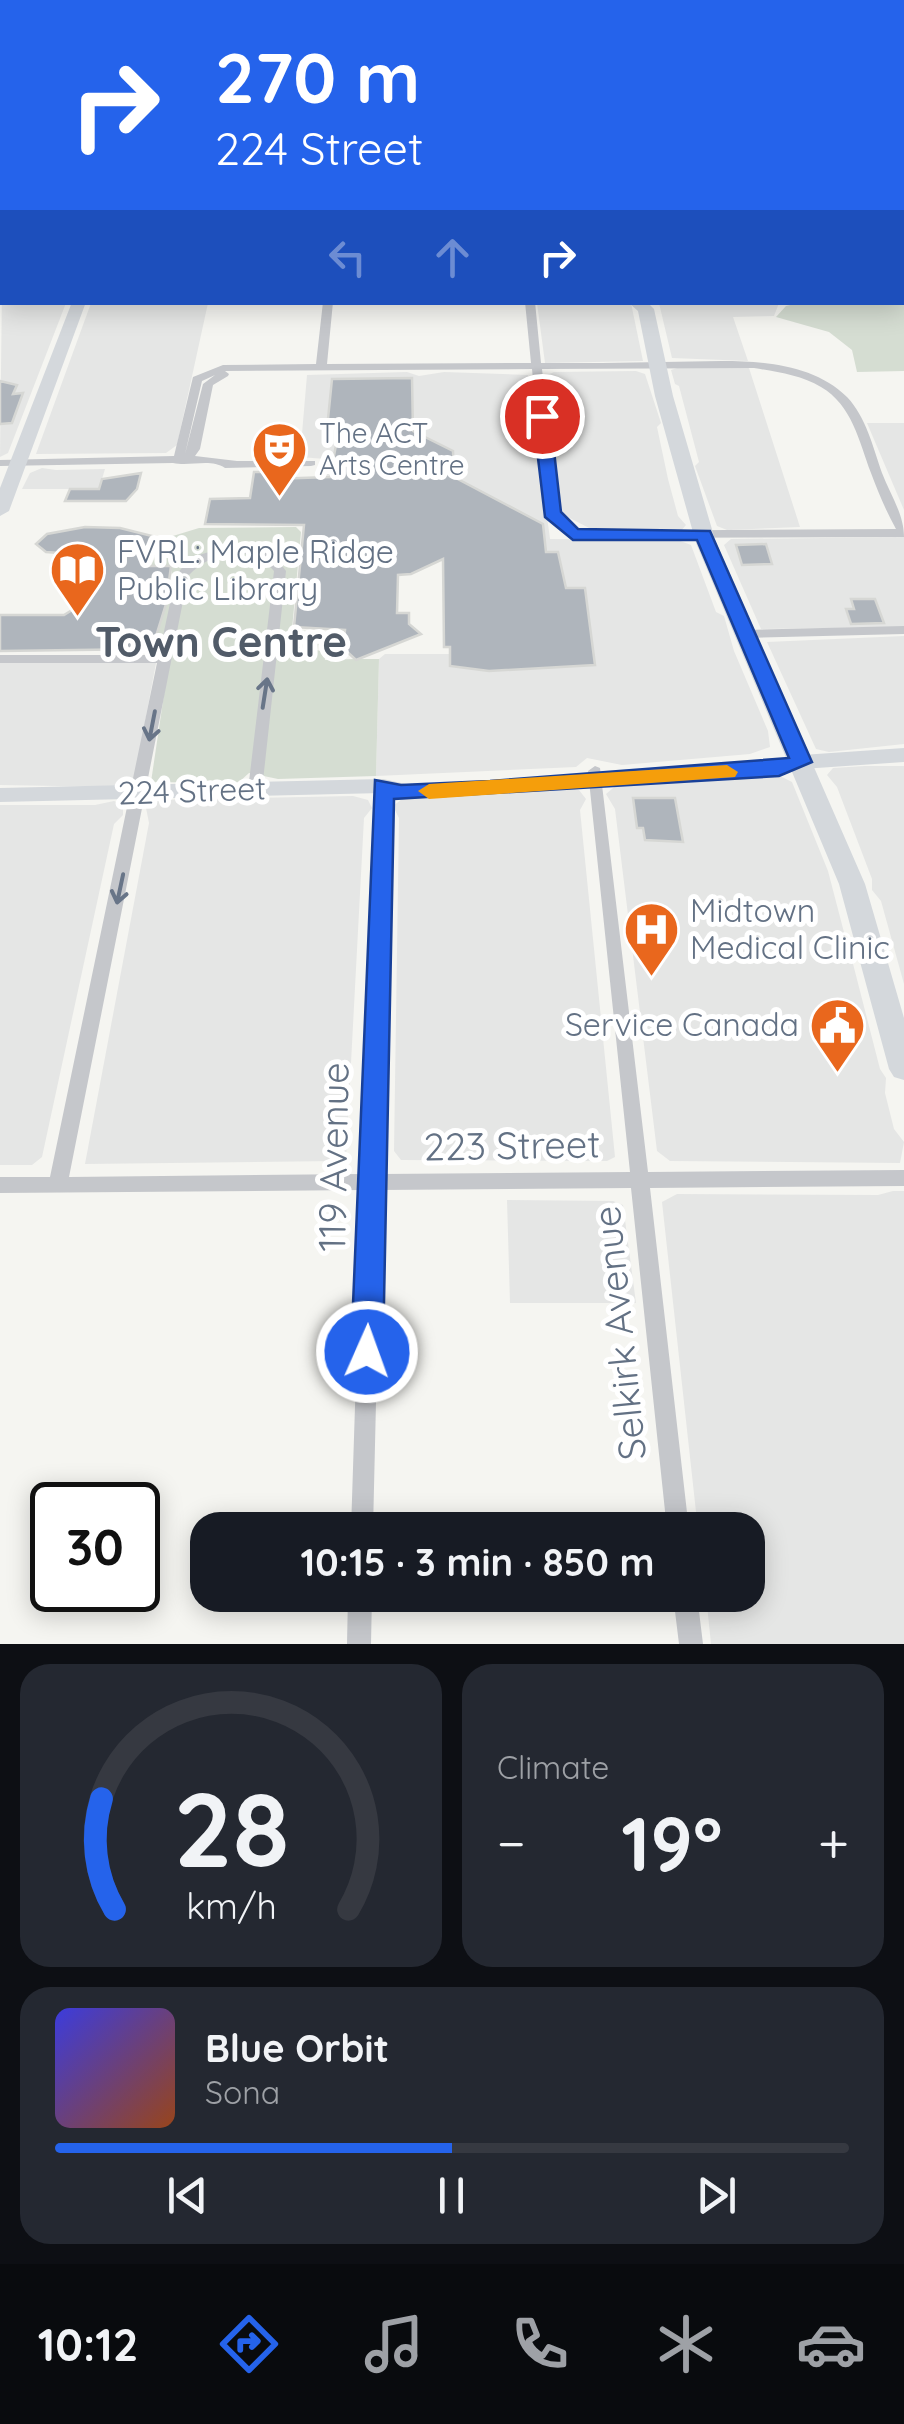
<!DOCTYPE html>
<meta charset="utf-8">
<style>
:root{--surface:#171b24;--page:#242831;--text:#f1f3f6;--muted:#9ea1a6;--line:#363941;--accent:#2563eb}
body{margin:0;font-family:Quicksand,sans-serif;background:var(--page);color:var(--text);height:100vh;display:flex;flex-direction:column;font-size:38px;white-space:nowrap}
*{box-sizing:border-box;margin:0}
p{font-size:32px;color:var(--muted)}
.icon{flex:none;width:55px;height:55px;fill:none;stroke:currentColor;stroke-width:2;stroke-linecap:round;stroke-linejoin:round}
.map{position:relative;height:1644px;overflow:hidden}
.side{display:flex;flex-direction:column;gap:20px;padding:20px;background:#0d0f14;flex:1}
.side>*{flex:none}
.banner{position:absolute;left:0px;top:0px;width:905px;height:305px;box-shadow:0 5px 25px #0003;background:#2563eb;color:#fff;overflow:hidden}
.speed{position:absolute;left:30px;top:1482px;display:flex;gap:20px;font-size:50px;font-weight:700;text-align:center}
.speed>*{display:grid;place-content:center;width:130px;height:130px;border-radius:50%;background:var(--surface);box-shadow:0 5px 25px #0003;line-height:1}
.speed .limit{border:5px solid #111;border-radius:15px;background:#fff;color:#111}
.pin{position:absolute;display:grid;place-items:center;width:85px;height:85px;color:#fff;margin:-42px;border:5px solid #fff;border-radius:50%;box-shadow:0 2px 10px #0007}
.me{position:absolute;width:110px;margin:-55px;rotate:2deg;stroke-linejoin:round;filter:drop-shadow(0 0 8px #0008)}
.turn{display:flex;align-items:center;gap:35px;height:210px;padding:0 50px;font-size:45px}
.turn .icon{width:130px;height:130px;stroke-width:2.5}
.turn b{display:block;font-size:70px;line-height:85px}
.lanes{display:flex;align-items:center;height:95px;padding:0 50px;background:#0003;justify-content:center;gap:50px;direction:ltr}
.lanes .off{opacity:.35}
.big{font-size:75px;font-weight:800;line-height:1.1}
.side .card{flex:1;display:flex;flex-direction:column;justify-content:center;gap:15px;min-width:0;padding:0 35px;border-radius:30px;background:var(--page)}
.side .dial{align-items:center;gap:0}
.dial svg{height:260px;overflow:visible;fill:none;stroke:var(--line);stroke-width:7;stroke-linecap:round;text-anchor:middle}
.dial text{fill:var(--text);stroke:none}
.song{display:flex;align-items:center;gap:30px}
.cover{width:120px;height:120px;border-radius:15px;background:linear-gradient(135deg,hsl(240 70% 55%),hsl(20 70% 35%))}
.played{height:10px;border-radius:5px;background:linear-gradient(90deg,var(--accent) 50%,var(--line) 50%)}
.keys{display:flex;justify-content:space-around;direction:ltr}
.heat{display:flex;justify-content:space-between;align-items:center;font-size:55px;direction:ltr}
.side .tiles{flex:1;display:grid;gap:20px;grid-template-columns:1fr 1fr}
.card:last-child{grid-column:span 2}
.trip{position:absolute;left:190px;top:1512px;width:575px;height:100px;border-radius:30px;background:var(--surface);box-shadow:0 5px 25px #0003;font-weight:800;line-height:100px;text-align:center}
.tab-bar{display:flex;height:160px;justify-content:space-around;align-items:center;background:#090b0e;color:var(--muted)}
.tab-bar .icon{width:70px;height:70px}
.tab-bar .selected{color:var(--accent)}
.tab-bar b{font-size:45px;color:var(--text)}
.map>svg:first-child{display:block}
.built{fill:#e5e6e5}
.green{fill:#d5ddd2}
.building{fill:#afb5bc;stroke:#d6d7d4;stroke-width:2.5}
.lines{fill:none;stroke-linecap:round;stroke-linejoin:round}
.street{fill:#c5c7cb;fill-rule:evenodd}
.secondary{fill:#d4d8dc;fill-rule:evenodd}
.primary{fill:#d4d8dc;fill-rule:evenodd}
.oneway{stroke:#687588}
.route{fill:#2563eb;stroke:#184099;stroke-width:2.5}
.slow{fill:#f59e0b}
.labels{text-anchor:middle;stroke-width:10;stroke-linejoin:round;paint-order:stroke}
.far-poi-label{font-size:28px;fill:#637184;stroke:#fff;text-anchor:start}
.poi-label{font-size:32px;fill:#637184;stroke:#fff;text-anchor:start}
.street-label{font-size:32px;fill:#637184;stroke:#fff}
.near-street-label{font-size:38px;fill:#637184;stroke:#fff}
.district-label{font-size:42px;font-weight:bold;fill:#515b68;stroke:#fff}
</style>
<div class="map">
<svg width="904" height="1644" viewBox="0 0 904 1644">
<rect width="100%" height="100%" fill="#f5f5f1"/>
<!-- built -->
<path class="built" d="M2,286v16l64,1 -58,150 -8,4z
M91,303h117l-31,142 -11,8 -130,1z
M537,303h94l12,58 -98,2z
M659,303v-1l120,1 -5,13 -41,1 15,44 -76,-3z
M680,367l69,1 51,159 -73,3 -10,-4 -22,-60 4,-4 -20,-76 -4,-2 -4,-14z
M636,371l9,3 16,49 -4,4 11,52 10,37 8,9 -6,7 -85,-1 -35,-18 -15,-137 9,-4z
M407,372l12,4 25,-4 84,3 22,164 128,1 13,5 25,67 8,4 10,35 34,80 2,16 -20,7 -128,11 -35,-7 -11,9 -200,9 3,-117 6,-5h66l-2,-95 -130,-31 6,-69 -25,-2 7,-82z
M867,423h37v87z
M42,468l14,2 49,-1 -6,20h-77l8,-16z
M904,537v90l-143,2 -37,-84 7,-6z
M904,636v108l-75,8 -13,-3 -49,-107z
M0,663h156l-22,118 -18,6 -116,-2z
M865,766h39v218l-23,-83 -9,-11v-11l-35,-92 -10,-12 6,-7z
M778,775l14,7 36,89 18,69 7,8 -2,8 29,113 6,9 -1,15 9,36 10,13 -4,21 -230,-2 -13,-10 -42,-342 -9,-15 13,-11z
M566,787l13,3 7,9 -6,11 35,347 -8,4 -206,-1 -7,-9 5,-333 -6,-12 13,-10z
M353,796l15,4 4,8 -8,10 -18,339 -10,4 -251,3 64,-341 -3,-15 12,-8z
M114,801l9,4v10l-9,9 -72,333 -10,8h-32v-360h95z
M893,1191h11v453h-193l-5,-49h42v-65h-50l-36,-328 15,-8 201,1z
M507,1200l106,1 10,4 13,98h-126z"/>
<!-- green -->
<path class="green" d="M904,301v70l-47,1 -5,-22 -23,-18 -53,-15 10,-11 13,-3z
M296,527l5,5 -9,97 29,4 -4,17 7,2 1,8 30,-1 -12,-11 1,-17 -29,-4 82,-36v22h12v11l12,10 -61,25h19l-3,117 -98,3 -29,-6 -11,10 -87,-1 19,-128 -17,-1 9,-44 11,-15 -2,-28h-20l12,-27 36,-11z"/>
<!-- building -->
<path class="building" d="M412,378l1,53 40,20 1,26 89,47 3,28h12l8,36h19l10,77 -106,6 -39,-5v-19h-6l-1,-88 -32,15 -13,1 -1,38h12v11l12,10 -65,26 -13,-12 2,-18 -51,-3 10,-102 -99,-1 5,-25 40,-1 4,-26h18l-1,7 59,-2 9,-48h-12l5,-50z
M0,381l17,4 -4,9 10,-1 -11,30 -12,1z
M141,473l-4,16 -11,12h-61l5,-12h29l3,-10z
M85,527l35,1 44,11 -18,27h25l-5,38 -14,45 -152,2v-36h64l21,-13 5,-20 -1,-27 -43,-3 -10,-8 11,-10z
M766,544l6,20 -30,1 -6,-20z
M851,599h24l9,24 -33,1 -5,-15h8z
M633,798h42l8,44 -38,-2 -2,-12h-6z"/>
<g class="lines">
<!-- street -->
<path class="street" d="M708,0h6l1,2h-6z
M785,0h6l1,2h-6z
M892,0h7l2,2h-7z
M0,16h2v4h-2z
M902,34h2v4h-2z
M0,49h2v4h-2z
M0,85h2v4h-2z
M902,119h2v4h-2z
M902,160h2v4h-2z
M2,195v7l-2,1v-7z
M902,200h2v6h-2z
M323,302h10l-6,62 204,-1 -6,-61h10l6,61c41,0 82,0 123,-1 58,0 137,-10 183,35 19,20 26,50 35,76 8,21 22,41 22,64l-335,1 -23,-25 -14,-144 -307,2 4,3 -1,2 -15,9 -13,64 -5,7 42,5h78v4l-4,1 -86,2c-15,-10 -35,-1 -52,-5l-173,3v-6l174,-4 19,-79 30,-12 93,-1zM754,368c23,4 47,7 67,19 31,18 38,54 50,86 7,19 15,38 25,56l-320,2 -18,-19 -16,-143zM215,375l-12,9 -18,70 17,-73z
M232,545c24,1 40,6 54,26l-24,219 -7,5 -7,-5 26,-219c-23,-29 -63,-20 -86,5l-119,601 294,-3 13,-388 7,-5 7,5 -9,388 249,-2 -42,-401 7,-5 5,2 48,404 256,-2v16l-254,2 39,342h-22l-36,-342 -250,2 -8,340h-22l11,-340 -362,3v-16h50l107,-514h-157v-8h159l17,-80 11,-13 12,-7z
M904,626v8l-159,4 -7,-4 7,-4z
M348,1595h24l-1,49h-24z
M673,1595h24l6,49h-24z"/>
<!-- secondary -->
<path class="secondary" d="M0,123h2v6h-2z
M0,257h2v8h-2z
M902,273h2v8h-2z
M72,302h14l-77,209 -9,5v-28z
M904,748v14l-102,7 -23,6 -369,24 -27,-6 -383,9v-14l383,-9 27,6 369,-24 23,-6z"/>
<!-- primary -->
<path class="primary" d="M904,68v8h-2v-7z
M628,302h19l7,7 19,87 43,147 149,341 39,134v62l-10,-3 -5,-8 -50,-185 -143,-341 -41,-147 -17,-85z"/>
</g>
<!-- one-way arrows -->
<defs><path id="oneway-shaft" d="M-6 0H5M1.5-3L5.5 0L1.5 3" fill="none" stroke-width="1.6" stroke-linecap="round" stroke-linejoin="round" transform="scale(2.5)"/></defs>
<g class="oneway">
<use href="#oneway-shaft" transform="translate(265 693) rotate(-81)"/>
<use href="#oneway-shaft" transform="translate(152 726) rotate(101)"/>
<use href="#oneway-shaft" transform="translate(120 889) rotate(102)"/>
</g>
<!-- route -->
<path class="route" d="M542,411l8,5 11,96 17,17 132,2 102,231 -33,14 -385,23 -11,553 -5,10 -11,4 -11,-4 -5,-10 24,-572 26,5 89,-4 299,-23 -92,-218h-124l-28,-23 -12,-101z"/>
<!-- slow -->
<path class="slow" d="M727,765l11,7 -3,5 -306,22 -11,-8 11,-7z"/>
<!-- icons -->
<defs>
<symbol id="theatre-pin" viewBox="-11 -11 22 30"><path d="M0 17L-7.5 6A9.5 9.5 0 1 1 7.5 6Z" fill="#e9671d" stroke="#fff"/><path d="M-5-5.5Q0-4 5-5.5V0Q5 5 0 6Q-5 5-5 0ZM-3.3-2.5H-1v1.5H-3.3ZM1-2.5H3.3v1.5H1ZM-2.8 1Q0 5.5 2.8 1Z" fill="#fff"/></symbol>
<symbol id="library-pin" viewBox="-11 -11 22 30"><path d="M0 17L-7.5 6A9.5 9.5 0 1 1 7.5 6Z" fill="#e9671d" stroke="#fff"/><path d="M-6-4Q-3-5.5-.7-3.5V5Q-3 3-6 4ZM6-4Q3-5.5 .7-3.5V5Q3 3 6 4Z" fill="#fff"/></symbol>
<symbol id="hospital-pin" viewBox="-11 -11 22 30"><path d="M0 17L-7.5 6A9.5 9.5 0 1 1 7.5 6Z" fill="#e9671d" stroke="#fff"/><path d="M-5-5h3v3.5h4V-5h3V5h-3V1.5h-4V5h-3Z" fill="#fff"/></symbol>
<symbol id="civic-pin" viewBox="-11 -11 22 30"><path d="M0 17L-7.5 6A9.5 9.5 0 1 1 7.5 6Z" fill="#e9671d" stroke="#fff"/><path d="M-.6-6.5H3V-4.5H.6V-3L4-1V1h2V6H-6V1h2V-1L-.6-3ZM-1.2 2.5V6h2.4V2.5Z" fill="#fff"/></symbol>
</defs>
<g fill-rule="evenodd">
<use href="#theatre-pin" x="248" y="418" width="63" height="86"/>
<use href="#library-pin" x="46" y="538" width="63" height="86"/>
<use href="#hospital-pin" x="620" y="898" width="63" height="86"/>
<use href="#civic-pin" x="806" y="994" width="63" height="86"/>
</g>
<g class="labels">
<!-- far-poi labels -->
<g class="far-poi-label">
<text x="319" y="443">The ACT<tspan x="319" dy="32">Arts Centre</tspan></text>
</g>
<!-- poi labels -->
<g class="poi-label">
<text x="117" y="563">FVRL: Maple Ridge<tspan x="117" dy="37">Public Library</tspan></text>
<text x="690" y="922">Midtown<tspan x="690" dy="37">Medical Clinic</tspan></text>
<text x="799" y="1036" text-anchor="end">Service Canada</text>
</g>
<!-- street labels -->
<g class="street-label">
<text transform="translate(192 791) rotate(-2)" y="11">224 Street</text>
</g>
<!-- near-street labels -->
<g class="near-street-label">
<text transform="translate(512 1146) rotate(-1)" y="13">223 Street</text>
<text transform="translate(334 1157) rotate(-89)" y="13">119 Avenue</text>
<text transform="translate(620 1333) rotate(-96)" y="13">Selkirk Avenue</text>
</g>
<!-- district labels -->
<g class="district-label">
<text x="221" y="657">Town Centre</text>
</g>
</g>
</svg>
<div class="speed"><div class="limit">30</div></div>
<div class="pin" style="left:542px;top:416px;background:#d93025"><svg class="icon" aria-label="arrive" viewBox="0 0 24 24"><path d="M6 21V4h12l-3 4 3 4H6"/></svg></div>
<svg class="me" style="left:367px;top:1352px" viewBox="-20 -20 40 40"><circle r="17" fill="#2563eb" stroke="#fff" stroke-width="3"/><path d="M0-11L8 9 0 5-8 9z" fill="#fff"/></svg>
<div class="trip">10:15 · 3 min · 850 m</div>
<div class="banner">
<div class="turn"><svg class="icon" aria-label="right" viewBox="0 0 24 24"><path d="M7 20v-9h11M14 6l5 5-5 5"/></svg><div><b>270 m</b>224 Street</div></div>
<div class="lanes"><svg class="icon off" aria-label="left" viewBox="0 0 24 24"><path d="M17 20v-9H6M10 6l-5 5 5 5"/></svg><svg class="icon off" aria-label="ahead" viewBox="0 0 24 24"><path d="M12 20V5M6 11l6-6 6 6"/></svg><svg class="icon" aria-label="right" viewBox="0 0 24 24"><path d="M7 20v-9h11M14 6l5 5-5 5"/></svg></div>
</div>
</div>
<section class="side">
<div class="tiles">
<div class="card dial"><svg viewBox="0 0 100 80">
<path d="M14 69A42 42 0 1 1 86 69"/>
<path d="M14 69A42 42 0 0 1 10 35" stroke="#2563eb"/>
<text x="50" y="56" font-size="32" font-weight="700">28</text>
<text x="50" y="72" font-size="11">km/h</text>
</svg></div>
<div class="card"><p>Climate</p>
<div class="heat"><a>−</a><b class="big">19°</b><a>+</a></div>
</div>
<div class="card">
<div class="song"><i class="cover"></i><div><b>Blue Orbit</b><p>Sona</p></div></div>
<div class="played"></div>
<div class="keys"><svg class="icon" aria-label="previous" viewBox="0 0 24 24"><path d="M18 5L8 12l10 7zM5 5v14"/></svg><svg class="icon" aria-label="pause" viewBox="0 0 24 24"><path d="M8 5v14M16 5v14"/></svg><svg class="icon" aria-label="next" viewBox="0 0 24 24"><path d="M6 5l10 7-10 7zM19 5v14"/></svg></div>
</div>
</div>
</section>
<nav class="tab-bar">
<b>10:12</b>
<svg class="icon selected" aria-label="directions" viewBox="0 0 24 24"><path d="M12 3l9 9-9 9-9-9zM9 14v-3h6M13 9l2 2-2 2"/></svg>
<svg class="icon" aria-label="music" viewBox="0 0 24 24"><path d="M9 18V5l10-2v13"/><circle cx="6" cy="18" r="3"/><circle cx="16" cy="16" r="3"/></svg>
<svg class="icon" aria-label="phone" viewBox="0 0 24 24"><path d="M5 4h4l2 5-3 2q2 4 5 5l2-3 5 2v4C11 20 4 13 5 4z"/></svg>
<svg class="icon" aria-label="climate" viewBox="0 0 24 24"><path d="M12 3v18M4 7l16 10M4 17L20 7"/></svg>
<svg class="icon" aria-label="car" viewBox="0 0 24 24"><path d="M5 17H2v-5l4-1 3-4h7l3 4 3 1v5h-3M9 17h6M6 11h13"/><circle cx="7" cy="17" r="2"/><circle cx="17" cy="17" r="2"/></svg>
</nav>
